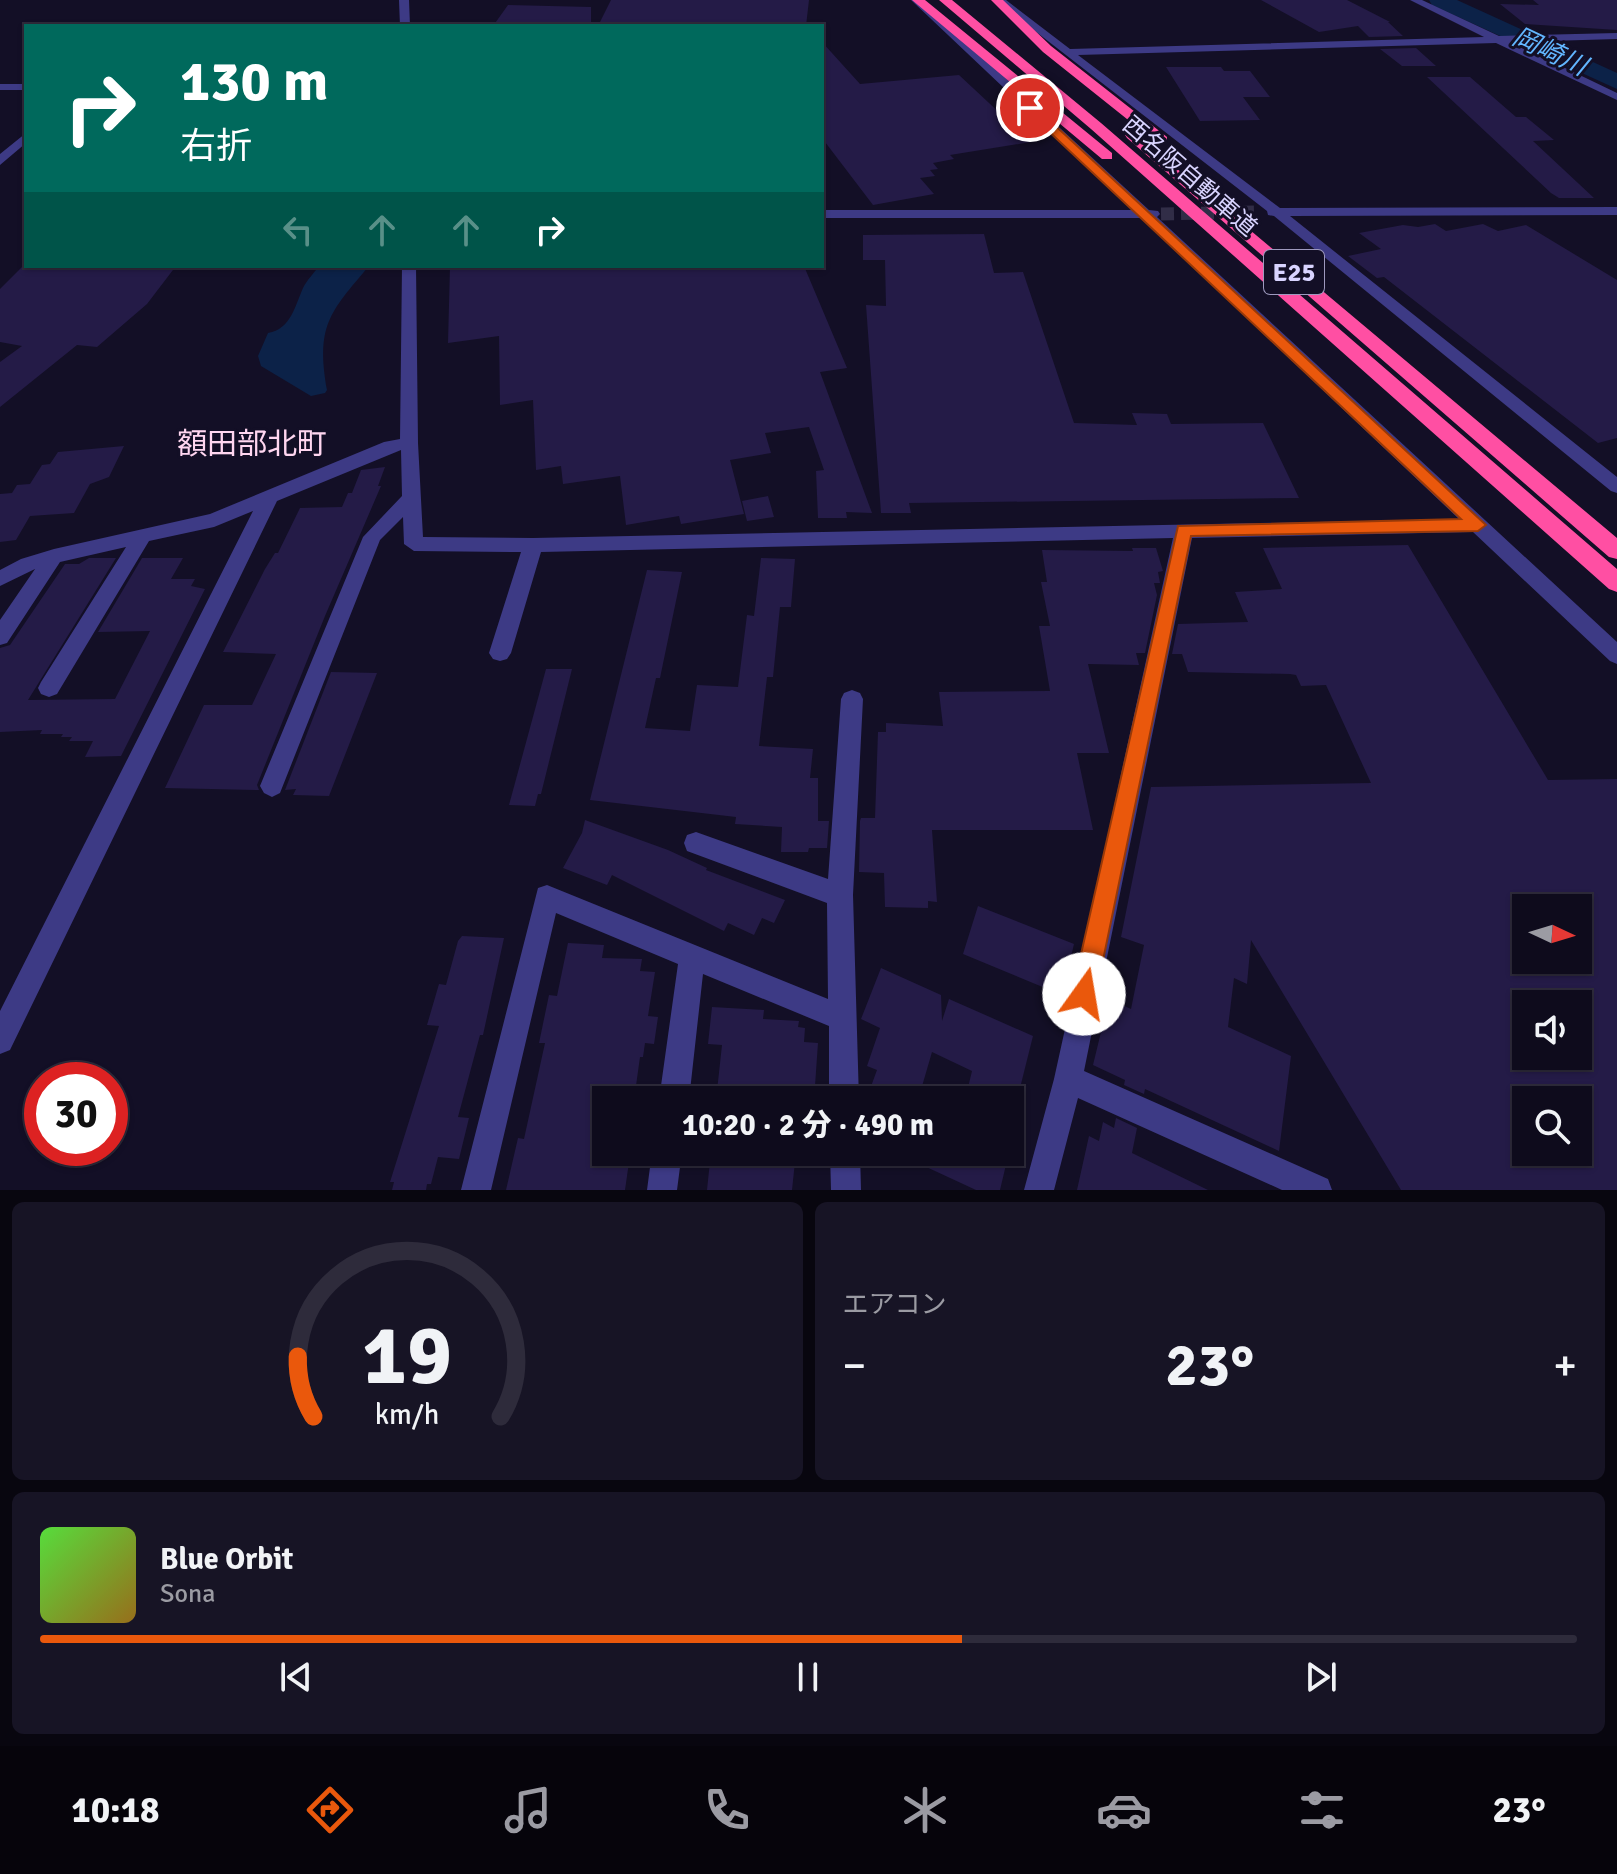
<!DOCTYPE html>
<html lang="ja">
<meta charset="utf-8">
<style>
:root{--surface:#0e0b1c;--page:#171425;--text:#f1f3f6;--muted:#9b9ba3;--line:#2e2b3b;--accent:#ea580c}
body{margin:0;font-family:Signika,"Noto Sans JP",sans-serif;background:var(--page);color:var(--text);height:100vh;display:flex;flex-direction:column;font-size:30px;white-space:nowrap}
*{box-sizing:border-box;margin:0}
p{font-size:26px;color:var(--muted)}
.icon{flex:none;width:44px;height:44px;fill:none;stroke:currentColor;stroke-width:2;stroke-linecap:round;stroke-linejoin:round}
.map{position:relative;height:1190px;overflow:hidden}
.drawer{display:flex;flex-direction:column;gap:12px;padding:12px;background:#08060f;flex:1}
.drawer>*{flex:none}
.banner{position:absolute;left:24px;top:24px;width:800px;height:244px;border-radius:0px;box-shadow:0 2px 6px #0004,0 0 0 2px var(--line);background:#00695c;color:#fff;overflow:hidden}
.needle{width:52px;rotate:94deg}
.controls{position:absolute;left:1512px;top:894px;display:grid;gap:16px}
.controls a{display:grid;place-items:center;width:80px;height:80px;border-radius:0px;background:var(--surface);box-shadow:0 2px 6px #0004,0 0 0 2px var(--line);font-size:40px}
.speed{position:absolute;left:24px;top:1062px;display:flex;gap:16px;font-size:40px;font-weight:700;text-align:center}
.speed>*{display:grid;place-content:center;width:104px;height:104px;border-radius:50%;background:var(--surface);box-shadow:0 2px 6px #0004,0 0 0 2px var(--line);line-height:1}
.speed .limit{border:12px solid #d22;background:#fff;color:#111}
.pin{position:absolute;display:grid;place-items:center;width:68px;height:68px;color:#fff;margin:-34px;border:4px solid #fff;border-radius:50%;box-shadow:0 2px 8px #0007}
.me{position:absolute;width:88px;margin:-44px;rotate:13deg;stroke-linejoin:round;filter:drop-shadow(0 0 6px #0008)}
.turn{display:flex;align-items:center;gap:28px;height:168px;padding:0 24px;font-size:36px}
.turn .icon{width:104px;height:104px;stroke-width:2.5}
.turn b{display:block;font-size:56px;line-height:68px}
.lanes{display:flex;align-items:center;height:76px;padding:0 24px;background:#0003;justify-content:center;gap:40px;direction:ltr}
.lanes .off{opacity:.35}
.big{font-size:60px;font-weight:800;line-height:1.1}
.drawer .widget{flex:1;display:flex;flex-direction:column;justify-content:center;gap:12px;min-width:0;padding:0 28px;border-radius:12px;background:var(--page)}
.drawer .dial{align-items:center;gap:0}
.dial svg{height:208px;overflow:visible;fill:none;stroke:var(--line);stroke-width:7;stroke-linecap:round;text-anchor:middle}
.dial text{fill:var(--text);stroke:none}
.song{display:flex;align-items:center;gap:24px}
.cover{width:96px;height:96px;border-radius:12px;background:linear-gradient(135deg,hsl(110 70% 55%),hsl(40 70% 35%))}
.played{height:8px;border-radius:4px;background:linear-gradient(90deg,var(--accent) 60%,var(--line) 60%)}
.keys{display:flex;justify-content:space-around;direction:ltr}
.heat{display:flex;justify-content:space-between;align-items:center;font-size:44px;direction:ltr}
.drawer .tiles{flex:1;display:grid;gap:12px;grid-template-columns:1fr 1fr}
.widget:last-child{grid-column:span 2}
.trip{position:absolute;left:592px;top:1086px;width:432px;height:80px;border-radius:0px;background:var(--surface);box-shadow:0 2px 6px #0004,0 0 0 2px var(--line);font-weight:800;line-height:80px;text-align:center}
.tab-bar{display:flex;height:128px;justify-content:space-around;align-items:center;background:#06040b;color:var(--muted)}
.tab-bar .icon{width:56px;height:56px}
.tab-bar .current{color:var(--accent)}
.tab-bar b{font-size:36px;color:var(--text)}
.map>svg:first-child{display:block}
.water{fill:#0c2248}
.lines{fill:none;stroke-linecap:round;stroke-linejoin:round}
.river{fill:#0c2248;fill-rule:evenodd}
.building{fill:#241b47;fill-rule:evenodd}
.minor-tunnel{stroke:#312d47;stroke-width:13;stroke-dasharray:13 7;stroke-linecap:butt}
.minor{fill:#3d3a85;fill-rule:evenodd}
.highway{fill:#ff4fa3;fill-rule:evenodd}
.route{fill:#ea580c;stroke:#983908;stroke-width:2}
.labels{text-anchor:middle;stroke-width:6;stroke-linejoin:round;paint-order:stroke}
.far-street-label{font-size:24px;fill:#d9d4ff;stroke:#130f26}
.far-water-label{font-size:26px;font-style:italic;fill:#62b6ff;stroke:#130f26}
.shield{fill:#130f26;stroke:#9e99be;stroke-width:2}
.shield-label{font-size:26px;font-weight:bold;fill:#d9d4ff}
.neighbourhood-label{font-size:30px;fill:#ffd6f0;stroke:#130f26}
</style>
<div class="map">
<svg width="1617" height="1190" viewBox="0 0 1617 1190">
<rect width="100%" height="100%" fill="#130f26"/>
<!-- water -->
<path class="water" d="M319,266h50c-40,47 -53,60 -42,124l-2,3 -14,3 -50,-30 -3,-10 10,-23c23,-4 27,-27 35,-45 4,-8 11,-15 16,-22z"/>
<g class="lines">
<!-- river -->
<path class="river" d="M1429,0h28l160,73v16l-185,-84z"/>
</g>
<!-- building -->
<path class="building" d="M611,0h198l-3,26h-208z
M1261,0h86l43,22h-2l15,14 -34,1 -11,-11 -39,6z
M1533,0h84v30l-92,-6 -25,-20 39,1z
M508,5l83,2v19h-98z
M822,42l38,42 99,-9 72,67 -81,13 4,4 -21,4 5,6 -8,1 5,6 -15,2 14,16 -61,11 -51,-67z
M1416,48l20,18h-34l-22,-17z
M1166,67h55l3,4h26l20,26h-27l17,23 -60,1z
M1427,77h43l46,40h10l28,23 -21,1 61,57h-35l-8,-5z
M1435,224l11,7 37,-7 15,7 28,-6 91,55v158l-19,5 -214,-166 -7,1 -29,-22 33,-7 -22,-16 44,-8 15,2z
M984,234l10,39 29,-1 51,151 63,2 -5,-12 35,1 4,10 92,-1 36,75 -390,5 2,10h-30l-15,-208 20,1 -1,-46h-22v-25z
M25,264l1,2h150l-29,38 -50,43 -20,-2 -77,62v-45l22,-16 -22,-4v-53z
M450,266h354l43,102 -27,4 52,141 -26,-1 1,6h-29l-2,-47 8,-1 -15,-43 -44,6 6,20 -41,7 14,54 -63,10 -2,-8 -53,9 -6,-49 -57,8 -2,-18 -25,4 -3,-70 -33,5 -1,-69 -51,7z
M124,446l-15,31 -19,7 -16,29 -44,3 -14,24 -16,2v-48l12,-1 5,-8 13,-1 12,-19 8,-1 8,-12z
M385,467l-7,19h3l-56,130 -68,169 2,5 -94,-2 39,-83h48l24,-51 -53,-2 42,-83 10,-16h3l22,-45 42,-1 6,-14h4l9,-23z
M768,496l6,21 -27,4 -5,-20z
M1408,545l140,235 69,-1v411h-216l-150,-250 -4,44 -13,-6 -6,49 63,29 -12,95 -134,-62 -1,5 -20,-9 1,-5 -32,-15 16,-66 22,10 13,-64 -23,-8 30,-150 220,-4 -45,-98 -25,1 -5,-11 -6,-1 -102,-2 -6,-18h-10l6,-30 70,-2 -13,-30 47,-3 -19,-41zM1526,908h52v52h-52zM1526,1004h52v52h-52zM1526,1100h52v52h-52z
M1132,548h24l7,23 -5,1 2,11h-6l3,12 -12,58h-9l3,12 -51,-1 21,89h-32l16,77h-161l5,72 -9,-1v7l-43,-1 -1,-34 -25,-1 1,-51 1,-3h14l3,-86h8v-9l57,3 -4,-34 111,-1 -11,-65h11l-9,-44h6l-5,-32 91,1z
M89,558h27l-88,142 87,-1 35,-68 -52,1 44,-74h41l-12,21h24l-4,7 14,3 -84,167 -36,1 8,-16h-24l3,-4h-11l2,-3h-23l2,-4 -42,2v-84l10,-3 55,-81h14z
M761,558l34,1 -4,48h-11l-7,70h-6l-8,69 54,3 -3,29h8v43h11l-2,27h-18l-1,4h-27l1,-25 -47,-3 1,-7 -146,-17 57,-230 35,2 -22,106h-4l-11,50 45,3 7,-46 41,2 9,-72 7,1z
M546,669h26l-31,125h-3l-3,12 -26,-1z
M331,672l46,1 -48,123 -36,-1 3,-6 -11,1z
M585,820l83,30 39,18 -1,2 79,30 -11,23 -12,-5 -8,17 -26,-12 -4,8 -112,-56 -5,10 -44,-17 19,-35z
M978,906l96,38 -12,51 -99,-41z
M462,936l42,2 -21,97h-3l-22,82 11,1 -10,41 -21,-2 -7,27h-4l-1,6h-34l2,-8h-4l49,-156 -12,-1 12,-41 7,1 12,-44z
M568,943l36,2 -2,13 40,1 -2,12 15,1 -7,44 10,1 -4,27 -9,-1 -2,14h-3l-6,43h-28v52h15l-1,10h9l-4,28h-119l12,-52 6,1 21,-96h-6l10,-48 8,1z
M881,968l60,27 1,26 7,-22 84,37 -16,64h-52l7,-29 -40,-19 -14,48h-52l11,-30 -10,-4 13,-38 -19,-9z
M712,1007l52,3 -1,9 36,2 -1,6 7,1 -1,14 14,1 -4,57h-98l6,-55 -14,-1z
M1116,1118l21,10 -5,25 76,37h-131l12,-54 10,5 4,-19 11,6z
M711,1152h85l-4,38h-85z
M894,1152h115l-9,38h-24z"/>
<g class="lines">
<!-- minor-tunnel -->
<path class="minor-tunnel" d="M1161,214l98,-2"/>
<!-- minor -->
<path class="minor" d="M399,0h10l1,26h-10z
M911,0h10l228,210 9,1 2,3 -3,3 460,425v22l-7,-3 -137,-129 -281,6 -108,533 244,108 4,11h-50l-204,-92 -24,92h-30l30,-111 119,-541 -632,14 -30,101 -4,6 -7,2 -7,-2 -4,-6 32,-101 -107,-1 -10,-7 -1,-27 -23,23 -100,253 -8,4 -8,-4 -4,-7 103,-249 39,-41 -1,-46 -124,51 -267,549 -10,4v-43l253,-500 -39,16 -65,14 -92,153 -8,3 -8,-3 -3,-6 3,-6 85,-135 -66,15 -53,81 -7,2v-25l35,-51 -35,17v-16l21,-11 33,-10 156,-35 174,-72 16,-3 2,-173h14l2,177 5,94 110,1 926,-19 -318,-301h-319v-8h311z
M995,0h11l64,49 414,-12 -74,-37h12l77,36 118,-3v6l-106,3 106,51v7l-121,-57 -418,12 202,153 337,-1v8l-327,1 327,261v16l-6,-2 -337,-275 -6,-1 -1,-4z
M0,84h26v6h-26z
M26,133v10l-26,22v-11z
M852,690l8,3 3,6 -10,196 6,205h-30v-74l-126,-52 -14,126h-30l19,-136 -122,-51 -65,277h-30l77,-302 9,-3 281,114 -1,-96 -140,-52 -3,-8 3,-8 9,-3 132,47 13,-180 3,-6z
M652,1152h30l-5,38h-30z
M830,1152h30l1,38h-30z"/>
<!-- highway -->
<path class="highway" d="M912,0h13l187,153v6h-10z
M939,0h13l149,123 516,446v23l-8,-3 -518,-460z
M991,0h12l48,46 116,91v6h-10l-114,-91z
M1132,131l485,407v21l-8,-2 -482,-419 -2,-3z"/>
</g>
<!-- route -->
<path class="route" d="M1026,105h7l453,420 -8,6 -287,5 -95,458 -3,8 -9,4 -9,-4 -3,-8 106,-468 283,-7 -435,-409z"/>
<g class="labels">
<!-- far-street labels -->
<g class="far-street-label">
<text transform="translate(1190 176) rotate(41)" y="8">西名阪自動車道</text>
</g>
<!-- far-water labels -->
<g class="far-water-label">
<text transform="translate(1550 51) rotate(25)" y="9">岡崎川</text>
</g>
<!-- shield labels -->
<rect class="shield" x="1264" y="250" width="60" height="44" rx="6"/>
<g class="shield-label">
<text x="1294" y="281">E25</text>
</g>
<!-- neighbourhood labels -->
<g class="neighbourhood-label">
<text x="252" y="454">額田部北町</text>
</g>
</g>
</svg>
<div class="controls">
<a><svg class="needle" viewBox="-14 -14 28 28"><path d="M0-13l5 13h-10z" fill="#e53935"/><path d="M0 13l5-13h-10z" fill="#9b9ba3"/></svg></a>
<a><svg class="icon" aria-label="sound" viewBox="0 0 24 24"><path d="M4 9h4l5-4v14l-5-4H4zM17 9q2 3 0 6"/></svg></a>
<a><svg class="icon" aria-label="search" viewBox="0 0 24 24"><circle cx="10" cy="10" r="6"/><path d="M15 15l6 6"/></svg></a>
</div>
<div class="speed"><div class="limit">30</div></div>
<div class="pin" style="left:1030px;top:108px;background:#d93025"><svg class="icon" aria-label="arrive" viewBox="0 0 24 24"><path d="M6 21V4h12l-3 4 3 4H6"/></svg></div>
<svg class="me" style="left:1084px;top:994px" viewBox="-20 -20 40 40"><circle r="19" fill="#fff"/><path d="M0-13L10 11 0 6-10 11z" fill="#ea580c"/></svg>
<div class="trip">10:20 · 2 分 · 490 m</div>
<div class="banner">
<div class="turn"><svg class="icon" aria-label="right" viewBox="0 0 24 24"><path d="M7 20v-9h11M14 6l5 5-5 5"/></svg><div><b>130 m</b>右折</div></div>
<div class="lanes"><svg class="icon off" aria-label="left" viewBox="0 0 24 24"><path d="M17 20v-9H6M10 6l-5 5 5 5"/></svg><svg class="icon off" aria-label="ahead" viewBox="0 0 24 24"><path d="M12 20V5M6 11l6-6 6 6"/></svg><svg class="icon off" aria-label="ahead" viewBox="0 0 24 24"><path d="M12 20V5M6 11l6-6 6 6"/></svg><svg class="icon" aria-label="right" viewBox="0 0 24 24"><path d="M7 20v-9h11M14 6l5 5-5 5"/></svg></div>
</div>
</div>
<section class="drawer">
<div class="tiles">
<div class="widget dial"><svg viewBox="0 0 100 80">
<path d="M14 69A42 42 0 1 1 86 69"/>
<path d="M14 69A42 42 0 0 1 8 46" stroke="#ea580c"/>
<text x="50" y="56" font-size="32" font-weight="700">19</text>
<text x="50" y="72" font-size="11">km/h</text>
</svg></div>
<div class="widget"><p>エアコン</p>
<div class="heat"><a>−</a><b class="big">23°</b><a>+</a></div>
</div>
<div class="widget">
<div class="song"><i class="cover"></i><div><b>Blue Orbit</b><p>Sona</p></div></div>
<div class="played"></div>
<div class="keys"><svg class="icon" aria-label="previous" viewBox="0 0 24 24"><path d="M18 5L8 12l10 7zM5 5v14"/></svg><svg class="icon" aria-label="pause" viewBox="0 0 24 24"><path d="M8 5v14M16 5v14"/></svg><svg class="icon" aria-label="next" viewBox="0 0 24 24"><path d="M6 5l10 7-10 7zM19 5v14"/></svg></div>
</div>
</div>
</section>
<nav class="tab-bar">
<b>10:18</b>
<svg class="icon current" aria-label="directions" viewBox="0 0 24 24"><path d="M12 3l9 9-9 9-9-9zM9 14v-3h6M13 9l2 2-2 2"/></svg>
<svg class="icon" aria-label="music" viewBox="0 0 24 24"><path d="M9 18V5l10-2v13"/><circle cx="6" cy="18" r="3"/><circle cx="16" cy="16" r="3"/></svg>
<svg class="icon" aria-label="phone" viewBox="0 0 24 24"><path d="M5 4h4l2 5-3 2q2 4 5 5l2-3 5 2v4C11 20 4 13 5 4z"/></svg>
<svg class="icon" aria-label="climate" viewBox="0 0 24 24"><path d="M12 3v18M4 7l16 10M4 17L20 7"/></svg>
<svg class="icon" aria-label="car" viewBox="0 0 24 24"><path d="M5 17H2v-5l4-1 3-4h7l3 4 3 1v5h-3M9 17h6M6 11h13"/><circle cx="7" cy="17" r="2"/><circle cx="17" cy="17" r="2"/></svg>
<svg class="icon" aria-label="filters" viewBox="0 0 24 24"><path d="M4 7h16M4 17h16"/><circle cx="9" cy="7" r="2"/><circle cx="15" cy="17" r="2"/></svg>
<b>23°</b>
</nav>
